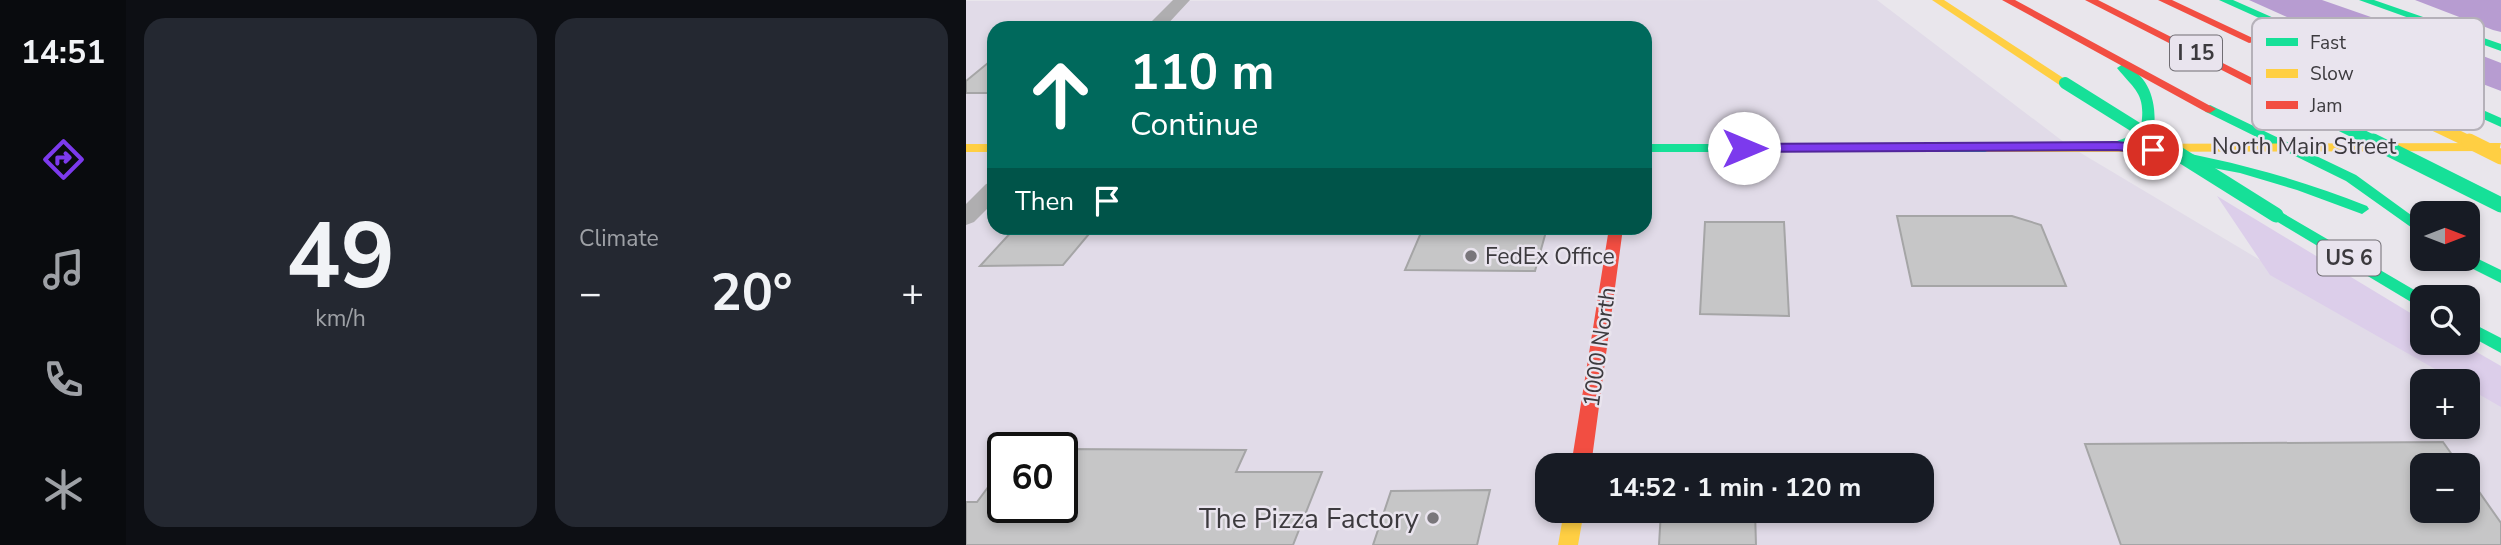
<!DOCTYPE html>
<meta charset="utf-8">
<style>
:root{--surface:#171b24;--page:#242831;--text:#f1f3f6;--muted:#9ea1a6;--accent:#7c3aed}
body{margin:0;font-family:"Nunito Sans",sans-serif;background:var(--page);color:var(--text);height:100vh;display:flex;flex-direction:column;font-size:26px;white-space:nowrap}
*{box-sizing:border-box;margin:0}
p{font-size:23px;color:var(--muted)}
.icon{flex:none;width:38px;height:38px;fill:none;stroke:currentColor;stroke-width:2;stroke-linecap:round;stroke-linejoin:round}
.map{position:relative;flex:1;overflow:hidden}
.drawer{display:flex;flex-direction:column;gap:18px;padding:18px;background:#0d0f14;width:840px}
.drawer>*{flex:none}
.hud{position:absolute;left:21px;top:21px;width:665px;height:214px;border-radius:21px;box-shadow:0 4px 10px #0003;background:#00695c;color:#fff;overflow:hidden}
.needle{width:46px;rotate:90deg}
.controls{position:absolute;left:1444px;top:201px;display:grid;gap:14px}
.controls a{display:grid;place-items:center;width:70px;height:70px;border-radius:14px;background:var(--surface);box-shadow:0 4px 10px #0003;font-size:35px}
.speed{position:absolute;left:21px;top:432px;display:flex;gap:14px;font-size:35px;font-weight:700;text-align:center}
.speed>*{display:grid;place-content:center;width:91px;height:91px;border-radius:50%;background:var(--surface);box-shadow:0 4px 10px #0003;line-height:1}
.speed .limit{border:4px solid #111;border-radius:10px;background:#fff;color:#111}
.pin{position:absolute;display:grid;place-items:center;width:60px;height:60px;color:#fff;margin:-30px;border:4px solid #fff;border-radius:50%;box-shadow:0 2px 7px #0007}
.me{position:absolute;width:77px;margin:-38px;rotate:90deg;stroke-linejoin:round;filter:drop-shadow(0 0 5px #0008)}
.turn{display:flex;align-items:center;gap:24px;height:147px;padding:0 28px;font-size:32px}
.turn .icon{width:91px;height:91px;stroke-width:2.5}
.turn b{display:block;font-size:49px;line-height:60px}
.then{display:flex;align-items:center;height:66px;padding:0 28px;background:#0003;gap:14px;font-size:26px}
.big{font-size:52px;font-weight:700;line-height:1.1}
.drawer .card{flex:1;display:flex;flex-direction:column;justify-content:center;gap:10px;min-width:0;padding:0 24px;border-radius:21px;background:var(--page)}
.drawer .dial{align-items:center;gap:0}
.dial b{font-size:91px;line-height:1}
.heat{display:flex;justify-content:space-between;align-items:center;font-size:38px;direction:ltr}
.drawer .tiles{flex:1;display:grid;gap:18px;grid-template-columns:repeat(2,1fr)}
.trip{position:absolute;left:569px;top:453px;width:399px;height:70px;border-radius:21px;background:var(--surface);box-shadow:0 4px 10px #0003;font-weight:700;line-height:70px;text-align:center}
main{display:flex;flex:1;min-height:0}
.menu{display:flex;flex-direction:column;width:126px;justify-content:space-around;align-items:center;background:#090b0e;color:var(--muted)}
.menu .icon{width:49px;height:49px}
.menu .current{color:var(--accent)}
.menu b{font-size:32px;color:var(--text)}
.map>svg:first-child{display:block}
.built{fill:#e1dbe8;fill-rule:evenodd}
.green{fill:#dcceea}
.water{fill:#b79cd1}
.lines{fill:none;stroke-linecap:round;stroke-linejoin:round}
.stream{stroke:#b79cd1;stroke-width:7}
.building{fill:#c6c6c7;stroke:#a5a5a6;stroke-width:2}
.street{fill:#afaeb0;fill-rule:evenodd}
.fast{fill:#16e098;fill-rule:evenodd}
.slow{fill:#ffcf43;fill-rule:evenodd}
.jam{fill:#f24e42;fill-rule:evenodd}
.fast-bridge-far1{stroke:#16e098;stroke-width:12}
.fast-bridge{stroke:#16e098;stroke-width:15}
.slow-bridge-far1{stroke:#ffcf43;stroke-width:12}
.slow-bridge{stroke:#ffcf43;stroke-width:15}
.route{fill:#7c3aed;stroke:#51269a;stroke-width:2}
.poi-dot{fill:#79767b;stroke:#e9e4ee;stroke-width:2.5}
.labels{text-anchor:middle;stroke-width:5;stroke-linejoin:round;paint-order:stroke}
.shield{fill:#e9e4ee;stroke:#706d73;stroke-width:2}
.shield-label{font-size:21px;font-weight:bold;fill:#3c3a3e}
.street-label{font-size:23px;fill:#3c3a3e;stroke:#e9e4ee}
.poi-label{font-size:23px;fill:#3c3a3e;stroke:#e9e4ee;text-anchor:start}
.near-poi-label{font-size:28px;fill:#3c3a3e;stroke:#e9e4ee;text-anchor:end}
.key{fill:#e9e4ee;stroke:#b5b1b9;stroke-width:2}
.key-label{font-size:19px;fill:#3c3a3e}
</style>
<main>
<nav class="menu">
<b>14:51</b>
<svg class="icon current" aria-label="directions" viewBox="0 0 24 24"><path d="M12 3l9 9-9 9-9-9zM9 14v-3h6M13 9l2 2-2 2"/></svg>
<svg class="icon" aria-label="music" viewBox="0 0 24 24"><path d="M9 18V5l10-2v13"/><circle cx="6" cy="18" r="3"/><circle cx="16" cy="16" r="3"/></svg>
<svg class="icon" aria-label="phone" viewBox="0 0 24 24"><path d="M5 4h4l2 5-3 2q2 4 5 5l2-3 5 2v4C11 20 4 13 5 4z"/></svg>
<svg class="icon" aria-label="climate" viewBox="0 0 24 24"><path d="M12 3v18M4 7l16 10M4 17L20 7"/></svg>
</nav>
<section class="drawer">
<div class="tiles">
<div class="card dial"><b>49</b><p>km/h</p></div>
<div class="card"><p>Climate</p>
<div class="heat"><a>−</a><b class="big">20°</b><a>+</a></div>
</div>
</div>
</section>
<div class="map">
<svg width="1535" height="545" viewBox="0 0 1535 545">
<rect width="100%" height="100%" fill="#e9e6ec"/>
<!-- built -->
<path class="built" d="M911,0l192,146 394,235 -41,1v45h46v-43l33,21v140h-1535v-544zM28,28h651v200h-651zM37,448h59v60h-59zM581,466h375v45h-375zM1456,466h46v45h-46z"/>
<!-- green -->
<path class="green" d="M1251,196l205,124v23h39l40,23v41l-33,-19v-6l-12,-1 -186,-106z"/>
<!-- water -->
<path class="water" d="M1283,0h73l161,56 18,7v28l-102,-39 -28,-8 -26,-1z
M1449,0h86v32l-8,-2z"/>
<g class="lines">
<!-- stream -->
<path class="stream" d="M1446,67l20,-11"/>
</g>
<!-- building -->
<path class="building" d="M28,58v35h-28v-12z
M931,216h115l29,9 25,61h-154z
M739,222h79l5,94 -89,-2z
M49,228h79l-31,37 -83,1z
M457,228h124l-12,43 -130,-1z
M1477,442l17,24h-38v45h46v-35l33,47v22h-380l-36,-101z
M96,449l184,1 -10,22h86l-29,73h-327v-43h11l26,-35v41h59z
M524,490l-13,55h-104l18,-54z
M695,511h94l1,34h-97z"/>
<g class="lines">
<!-- street -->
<path class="street" d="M207,0h17l-26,28h-19z
M28,182v20l-20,20 -8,3v-21l20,-20z"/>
<!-- fast -->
<path class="fast" d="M1253,0h14l268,118v9z
M1393,0h15l127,44v7z
M1157,64c26,11 34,38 31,64l-21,16c81,12 159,32 234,62l2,3 -7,5 -65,-24 -57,-17 -128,-24v-6l13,-5 16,-11c5,-33 -5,-36 -24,-59z
M1244,105l146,70 66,48v12l-76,-54 -140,-69 -2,-3z
M679,144h342l7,4 -7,4h-342z
M1310,210l5,2 147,86h-6v9l-6,-2 -145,-87 -2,-3z
M1502,254l33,16v13l-40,-20 -3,-4h10z
M1502,321l33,17v15l-33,-18z"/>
<!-- slow -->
<path class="slow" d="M966,0h12l127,83 -6,4 -4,-1z
M1535,143l-2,8 -512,1 -7,-4 7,-4z
M0,144h28v8h-28z
M598,511h20l-6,34h-20z"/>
<!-- jam -->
<path class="jam" d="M1036,0h13l201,109 -6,4 -4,-1z
M1119,0h13l210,106 -2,3h-8z
M1192,0h14l87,41 -10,2z
M643,228h14l-32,238h-20z"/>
<!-- fast-bridge-far1 -->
<path class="fast-bridge-far1" d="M1099,83l96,60
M1336,106l75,37"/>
<!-- fast-bridge -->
<path class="fast-bridge" d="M1192,141l118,74
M1407,141l128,64"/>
<!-- slow-bridge-far1 -->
<path class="slow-bridge-far1" d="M1397,91l109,52"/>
<!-- slow-bridge -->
<path class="slow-bridge" d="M1503,141l32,16"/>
</g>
<!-- route -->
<path class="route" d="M1151,142l36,4 7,4 -7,4 -36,-4 -373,2 -7,-4 7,-4z"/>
<!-- markers -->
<g class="poi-dot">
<circle cx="505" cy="256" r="7"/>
<circle cx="467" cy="518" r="7"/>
</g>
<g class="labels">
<!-- shield labels -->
<g class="shield">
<rect x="1204" y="35.5" width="52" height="35" rx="5"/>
<rect x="1351.5" y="240.5" width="63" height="35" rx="5"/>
</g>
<g class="shield-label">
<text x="1230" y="60">I 15</text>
<text x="1383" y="265">US 6</text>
</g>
<!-- street labels -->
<g class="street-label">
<text x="1338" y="154">North Main Street</text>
<text transform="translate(633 347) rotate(-82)" y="8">1000 North</text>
</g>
<!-- poi labels -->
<g class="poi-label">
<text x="519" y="264">FedEx Office</text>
</g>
<!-- near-poi labels -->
<g class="near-poi-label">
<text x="453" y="528">The Pizza Factory</text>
</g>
</g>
<!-- legend -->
<rect x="1286" y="18" width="232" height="112" rx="10" class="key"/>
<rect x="1300" y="38" width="32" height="8" fill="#16e098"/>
<rect x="1300" y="69" width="32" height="9" fill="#ffcf43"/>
<rect x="1300" y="101" width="32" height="8" fill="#f24e42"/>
<g class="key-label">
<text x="1344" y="49">Fast</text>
<text x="1344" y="80">Slow</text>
<text x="1344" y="112">Jam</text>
</g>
</svg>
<div class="controls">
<a><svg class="needle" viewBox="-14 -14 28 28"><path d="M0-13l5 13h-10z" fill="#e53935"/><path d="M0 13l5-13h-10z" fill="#9ea1a6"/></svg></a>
<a><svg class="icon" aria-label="search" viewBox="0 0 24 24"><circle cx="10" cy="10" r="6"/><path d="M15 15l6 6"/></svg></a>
<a>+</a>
<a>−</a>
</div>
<div class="speed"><div class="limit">60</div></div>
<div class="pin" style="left:1187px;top:150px;background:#d93025"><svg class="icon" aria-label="arrive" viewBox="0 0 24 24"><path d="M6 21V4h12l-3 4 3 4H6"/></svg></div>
<svg class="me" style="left:778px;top:148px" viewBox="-20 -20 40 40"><circle r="19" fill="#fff"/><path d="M0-13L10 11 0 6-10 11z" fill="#7c3aed"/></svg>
<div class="trip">14:52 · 1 min · 120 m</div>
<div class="hud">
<div class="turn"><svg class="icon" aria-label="ahead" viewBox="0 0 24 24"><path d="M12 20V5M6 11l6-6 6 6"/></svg><div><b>110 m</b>Continue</div></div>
<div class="then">Then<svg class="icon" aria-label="arrive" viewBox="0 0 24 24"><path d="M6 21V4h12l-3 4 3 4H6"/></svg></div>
</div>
</div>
</main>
